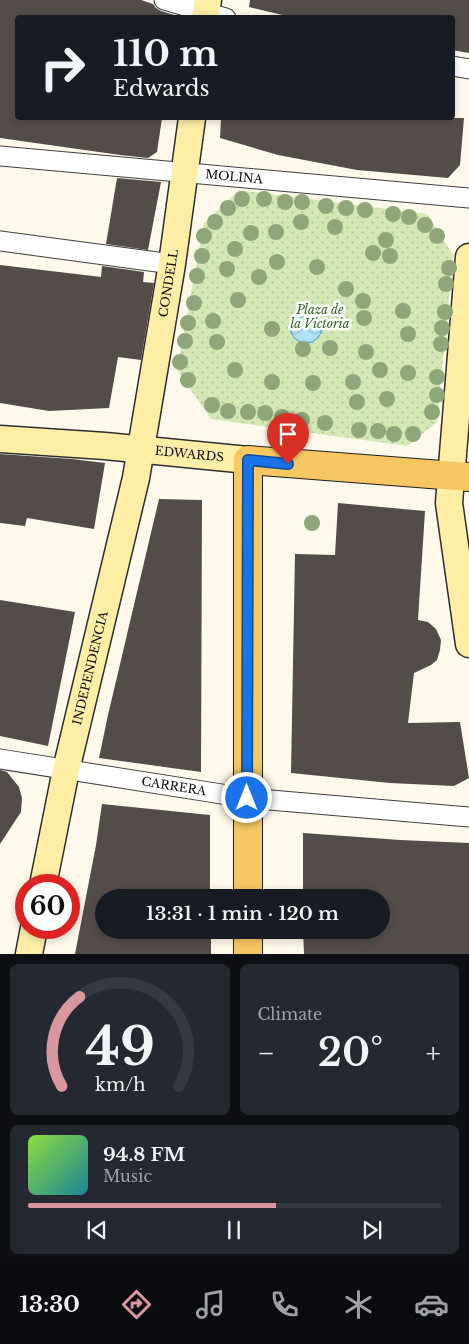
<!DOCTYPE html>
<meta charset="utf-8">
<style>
:root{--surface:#171b24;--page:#242831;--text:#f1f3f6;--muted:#9ea1a6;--line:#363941;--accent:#d897a0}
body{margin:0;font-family:"Libre Baskerville",serif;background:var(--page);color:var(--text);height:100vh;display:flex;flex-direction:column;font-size:19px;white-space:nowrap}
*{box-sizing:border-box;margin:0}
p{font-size:16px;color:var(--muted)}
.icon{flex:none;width:28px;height:28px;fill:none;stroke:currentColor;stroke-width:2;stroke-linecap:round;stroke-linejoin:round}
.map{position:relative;height:954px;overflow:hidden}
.details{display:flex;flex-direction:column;gap:10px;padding:10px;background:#0d0f14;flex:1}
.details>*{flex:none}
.banner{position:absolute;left:15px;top:15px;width:440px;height:105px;border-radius:5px;box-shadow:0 2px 8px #0003;background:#171b24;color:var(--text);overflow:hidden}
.speed{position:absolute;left:15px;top:874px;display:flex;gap:10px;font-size:25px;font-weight:700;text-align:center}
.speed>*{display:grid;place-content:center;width:65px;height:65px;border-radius:50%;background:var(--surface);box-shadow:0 2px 8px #0003;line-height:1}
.speed .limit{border:8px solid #d22;background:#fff;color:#111}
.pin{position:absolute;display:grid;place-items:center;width:42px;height:42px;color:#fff;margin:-51px -21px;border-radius:50% 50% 50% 0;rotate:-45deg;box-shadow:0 0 5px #0007}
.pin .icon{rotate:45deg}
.me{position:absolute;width:55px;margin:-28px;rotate:0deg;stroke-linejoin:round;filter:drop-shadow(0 0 4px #0008)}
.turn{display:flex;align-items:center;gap:18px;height:105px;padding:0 15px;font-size:22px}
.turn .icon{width:65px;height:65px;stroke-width:2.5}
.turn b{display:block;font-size:35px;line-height:42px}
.big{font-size:38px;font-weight:600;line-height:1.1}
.details .card{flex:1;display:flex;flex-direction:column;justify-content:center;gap:8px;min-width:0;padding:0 18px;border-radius:8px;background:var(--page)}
.details .dial{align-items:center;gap:0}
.dial svg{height:130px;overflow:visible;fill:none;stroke:var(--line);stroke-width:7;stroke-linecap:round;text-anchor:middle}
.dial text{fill:var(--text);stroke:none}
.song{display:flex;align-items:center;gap:15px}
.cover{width:60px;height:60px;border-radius:8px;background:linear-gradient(135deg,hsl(90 70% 55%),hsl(190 70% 35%))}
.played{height:5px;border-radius:2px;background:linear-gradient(90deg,var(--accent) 60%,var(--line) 60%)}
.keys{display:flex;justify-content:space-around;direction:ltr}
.heat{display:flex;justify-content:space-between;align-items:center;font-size:28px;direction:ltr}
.details .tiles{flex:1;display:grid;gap:10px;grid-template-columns:1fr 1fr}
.card:last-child{grid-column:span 2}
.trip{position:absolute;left:95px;top:889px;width:295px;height:50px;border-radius:25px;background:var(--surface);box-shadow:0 2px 8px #0003;font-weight:600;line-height:50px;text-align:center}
.tabs{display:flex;height:80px;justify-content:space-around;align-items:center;background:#090b0e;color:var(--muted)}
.tabs .icon{width:35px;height:35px}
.tabs .selected{color:var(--accent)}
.tabs b{font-size:22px;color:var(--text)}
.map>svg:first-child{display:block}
.park{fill:url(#park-dots)}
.water{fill:url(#water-waves);stroke:#389ccb}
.building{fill:#544c48}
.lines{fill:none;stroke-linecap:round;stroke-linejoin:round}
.street-casing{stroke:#3f3f3f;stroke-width:21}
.secondary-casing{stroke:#2e2e2e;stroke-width:29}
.primary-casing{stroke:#1d1d1d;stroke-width:30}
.street{stroke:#fff;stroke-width:19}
.secondary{stroke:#feeea6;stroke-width:26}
.primary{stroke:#f7c862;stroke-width:28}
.tree{fill:#8ea67a}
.route-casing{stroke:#114b97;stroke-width:12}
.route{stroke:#1a73e8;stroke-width:9}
.labels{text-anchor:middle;stroke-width:5;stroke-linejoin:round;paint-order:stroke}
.street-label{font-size:12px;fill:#0c0c0c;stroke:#fff}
.park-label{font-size:12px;font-style:italic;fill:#31621d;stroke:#fff}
</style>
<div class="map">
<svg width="469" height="954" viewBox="0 0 469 954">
<defs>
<pattern id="park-dots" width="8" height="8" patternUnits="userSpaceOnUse" patternTransform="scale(1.25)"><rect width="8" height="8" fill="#d3e8b5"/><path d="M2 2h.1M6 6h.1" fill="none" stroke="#b4c69a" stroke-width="1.8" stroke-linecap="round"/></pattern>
<pattern id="water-waves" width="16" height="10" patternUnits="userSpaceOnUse" patternTransform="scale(1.25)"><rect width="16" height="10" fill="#b0e1f5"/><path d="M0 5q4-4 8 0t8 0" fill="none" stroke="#96c0d1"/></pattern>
</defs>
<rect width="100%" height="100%" fill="#fff9eb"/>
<!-- park -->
<path class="park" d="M239,190l188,24 26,41 -16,167 -30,24 -196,-27 -34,-49 27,-147z"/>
<!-- water -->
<path class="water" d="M290 327a16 16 0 1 1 32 0a16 16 0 1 1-32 0Z"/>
<!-- building -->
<path class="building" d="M0,0h141l12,4 3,4 5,3 23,7h-166v100h144l-5,34 -9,6 -28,-3 -120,-17z
M250,0h219v53l-17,-3v-32h-157l-46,-11z
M221,118h243l-4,47 -12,13 -91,-8 -79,-15 -58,-17z
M117,178l44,4 -13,68 -42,-6z
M0,265l101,12 1,-11 42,6 -1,10 11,1 -13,77 -23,-3 -9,51 -60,3 -49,-8z
M0,454l72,5 33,4 -11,66 -67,-11 -2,8 -25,-3z
M159,499l43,1 -1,272 -102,-14 9,-43z
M338,503l87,8 -7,109 10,2 8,7 5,11 -1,10 -3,10 -6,5 -17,8 -6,50 52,-1 9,56 -15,8 -64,-3 -99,-10 4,-219 40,1z
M0,600l75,12 -27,134 -48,-10z
M0,770l7,2 12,15 3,11 -1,14 -21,32z
M102,804l108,11v83h-106v32h107v24h-136l21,-109z
M303,833l97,7 69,3v111h-165l-1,-24h78v-32h-78z"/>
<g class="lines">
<defs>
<g id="street">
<path d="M164,0l62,18"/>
<path d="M452,66l17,3"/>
<path id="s1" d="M0,156l469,42"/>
<path d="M0,241l172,23"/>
<path id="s2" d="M0,759l247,39 222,19"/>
</g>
<g id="secondary">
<path d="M205,18l3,-18"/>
<path d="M469,257l-20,246 20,141"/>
<path id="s3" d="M0,439l105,7 143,14"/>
<path id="s4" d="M43,885l23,-115 70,-292 36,-214 20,-146"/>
<path d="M29,954l5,-26"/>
</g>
<path id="primary" d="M248,898v-438l221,17
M248,954v-24"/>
</defs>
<!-- street casing -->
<use href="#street" class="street-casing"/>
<!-- secondary casing -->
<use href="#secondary" class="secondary-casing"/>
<!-- primary casing -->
<use href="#primary" class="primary-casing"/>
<!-- street -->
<use href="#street" class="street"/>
<!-- secondary -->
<use href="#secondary" class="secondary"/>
<!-- primary -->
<use href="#primary" class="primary"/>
</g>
<!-- trees -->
<g class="tree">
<circle cx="242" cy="199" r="8"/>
<circle cx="264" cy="199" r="8"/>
<circle cx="285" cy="202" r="8"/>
<circle cx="302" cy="202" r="8"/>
<circle cx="326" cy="206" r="8"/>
<circle cx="228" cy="208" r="8"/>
<circle cx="346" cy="208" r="8"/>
<circle cx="365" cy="210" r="8"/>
<circle cx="393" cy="214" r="8"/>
<circle cx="409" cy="217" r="8"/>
<circle cx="215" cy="222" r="8"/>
<circle cx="301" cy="222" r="8"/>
<circle cx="425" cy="225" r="8"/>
<circle cx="335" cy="227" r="8"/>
<circle cx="276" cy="232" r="8"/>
<circle cx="251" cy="233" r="8"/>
<circle cx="204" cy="236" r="8"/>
<circle cx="437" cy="236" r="8"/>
<circle cx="386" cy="240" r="8"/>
<circle cx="235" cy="249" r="8"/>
<circle cx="373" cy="253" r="8"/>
<circle cx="202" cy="256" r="8"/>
<circle cx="390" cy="256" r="8"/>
<circle cx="277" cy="262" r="8"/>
<circle cx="317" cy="267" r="8"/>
<circle cx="449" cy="268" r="8"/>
<circle cx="227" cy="269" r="8"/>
<circle cx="197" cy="276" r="8"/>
<circle cx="259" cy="277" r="8"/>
<circle cx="446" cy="284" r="8"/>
<circle cx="346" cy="289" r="8"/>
<circle cx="238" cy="300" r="8"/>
<circle cx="363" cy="301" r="8"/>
<circle cx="194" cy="303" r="8"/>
<circle cx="403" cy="311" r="8"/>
<circle cx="445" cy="312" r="8"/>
<circle cx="364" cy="318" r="8"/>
<circle cx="213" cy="321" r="8"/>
<circle cx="188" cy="323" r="8"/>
<circle cx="442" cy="328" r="8"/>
<circle cx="272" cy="329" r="8"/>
<circle cx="408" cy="334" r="8"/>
<circle cx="185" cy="341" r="8"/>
<circle cx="217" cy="342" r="8"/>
<circle cx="441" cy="344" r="8"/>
<circle cx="330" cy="348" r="8"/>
<circle cx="303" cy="349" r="8"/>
<circle cx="366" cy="352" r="8"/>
<circle cx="180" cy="362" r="8"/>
<circle cx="235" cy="370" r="8"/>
<circle cx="380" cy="370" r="8"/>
<circle cx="408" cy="373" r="8"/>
<circle cx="437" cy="377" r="8"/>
<circle cx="188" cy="380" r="8"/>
<circle cx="272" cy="382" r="8"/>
<circle cx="353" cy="382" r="8"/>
<circle cx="313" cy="383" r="8"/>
<circle cx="437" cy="395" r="8"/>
<circle cx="387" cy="399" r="8"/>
<circle cx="357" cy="402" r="8"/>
<circle cx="212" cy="405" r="8"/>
<circle cx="228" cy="411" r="8"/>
<circle cx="248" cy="412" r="8"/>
<circle cx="432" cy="412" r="8"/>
<circle cx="265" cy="413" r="8"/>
<circle cx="282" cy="417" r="8"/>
<circle cx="302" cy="420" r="8"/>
<circle cx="325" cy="423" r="8"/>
<circle cx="359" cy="430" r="8"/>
<circle cx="378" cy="431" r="8"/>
<circle cx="394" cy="434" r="8"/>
<circle cx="413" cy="434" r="8"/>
<circle cx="312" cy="523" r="8"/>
</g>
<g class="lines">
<defs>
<path id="route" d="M247,798l1,-338 40,4"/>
</defs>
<!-- route casing -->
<use href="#route" class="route-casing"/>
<!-- route -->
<use href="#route" class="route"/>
</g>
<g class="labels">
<!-- street labels -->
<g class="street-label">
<text dy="4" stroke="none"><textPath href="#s1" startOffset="235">MOLINA</textPath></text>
<text dy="4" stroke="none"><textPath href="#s4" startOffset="615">CONDELL</textPath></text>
<text dy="4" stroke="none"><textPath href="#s3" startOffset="190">EDWARDS</textPath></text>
<text dy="4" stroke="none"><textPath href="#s4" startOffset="222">INDEPENDENCIA</textPath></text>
<text dy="4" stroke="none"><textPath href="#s2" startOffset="176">CARRERA</textPath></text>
</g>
<!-- park labels -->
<g class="park-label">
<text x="320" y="314">Plaza de<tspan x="320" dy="14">la Victoria</tspan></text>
</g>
</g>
</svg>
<div class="speed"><div class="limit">60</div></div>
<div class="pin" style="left:288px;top:464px;background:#d93025"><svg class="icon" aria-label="arrive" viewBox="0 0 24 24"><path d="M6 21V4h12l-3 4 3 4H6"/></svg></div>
<svg class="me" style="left:247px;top:798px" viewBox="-20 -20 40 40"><circle r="17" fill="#1a73e8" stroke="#fff" stroke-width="3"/><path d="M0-11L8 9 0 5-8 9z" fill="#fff"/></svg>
<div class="trip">13:31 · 1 min · 120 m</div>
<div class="banner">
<div class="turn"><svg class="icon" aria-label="right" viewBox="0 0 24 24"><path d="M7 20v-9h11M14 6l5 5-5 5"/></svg><div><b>110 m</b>Edwards</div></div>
</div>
</div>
<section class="details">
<div class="tiles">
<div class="card dial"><svg viewBox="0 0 100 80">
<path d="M14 69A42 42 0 1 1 86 69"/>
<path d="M14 69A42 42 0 0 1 25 14" stroke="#d897a0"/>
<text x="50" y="56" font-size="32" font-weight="700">49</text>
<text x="50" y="72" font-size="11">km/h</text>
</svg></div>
<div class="card"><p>Climate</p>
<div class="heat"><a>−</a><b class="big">20°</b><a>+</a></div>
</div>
<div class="card">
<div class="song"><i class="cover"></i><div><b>94.8 FM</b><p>Music</p></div></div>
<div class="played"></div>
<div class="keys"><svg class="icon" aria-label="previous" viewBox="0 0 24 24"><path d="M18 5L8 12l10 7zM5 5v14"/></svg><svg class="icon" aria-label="pause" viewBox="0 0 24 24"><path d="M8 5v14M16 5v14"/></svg><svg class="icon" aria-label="next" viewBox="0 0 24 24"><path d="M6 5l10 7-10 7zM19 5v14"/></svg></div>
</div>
</div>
</section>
<nav class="tabs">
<b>13:30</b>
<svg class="icon selected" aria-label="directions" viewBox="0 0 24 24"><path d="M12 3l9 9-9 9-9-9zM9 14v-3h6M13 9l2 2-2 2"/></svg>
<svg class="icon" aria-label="music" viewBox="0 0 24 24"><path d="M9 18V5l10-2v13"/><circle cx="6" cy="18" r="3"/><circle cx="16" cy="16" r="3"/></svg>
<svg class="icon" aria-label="phone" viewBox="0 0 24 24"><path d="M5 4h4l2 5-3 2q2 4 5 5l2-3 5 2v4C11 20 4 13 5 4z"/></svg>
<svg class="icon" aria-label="climate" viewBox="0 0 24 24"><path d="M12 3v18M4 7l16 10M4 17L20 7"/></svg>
<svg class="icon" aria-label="car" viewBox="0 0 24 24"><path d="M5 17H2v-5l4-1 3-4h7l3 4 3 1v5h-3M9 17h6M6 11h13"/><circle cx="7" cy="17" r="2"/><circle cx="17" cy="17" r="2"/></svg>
</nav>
